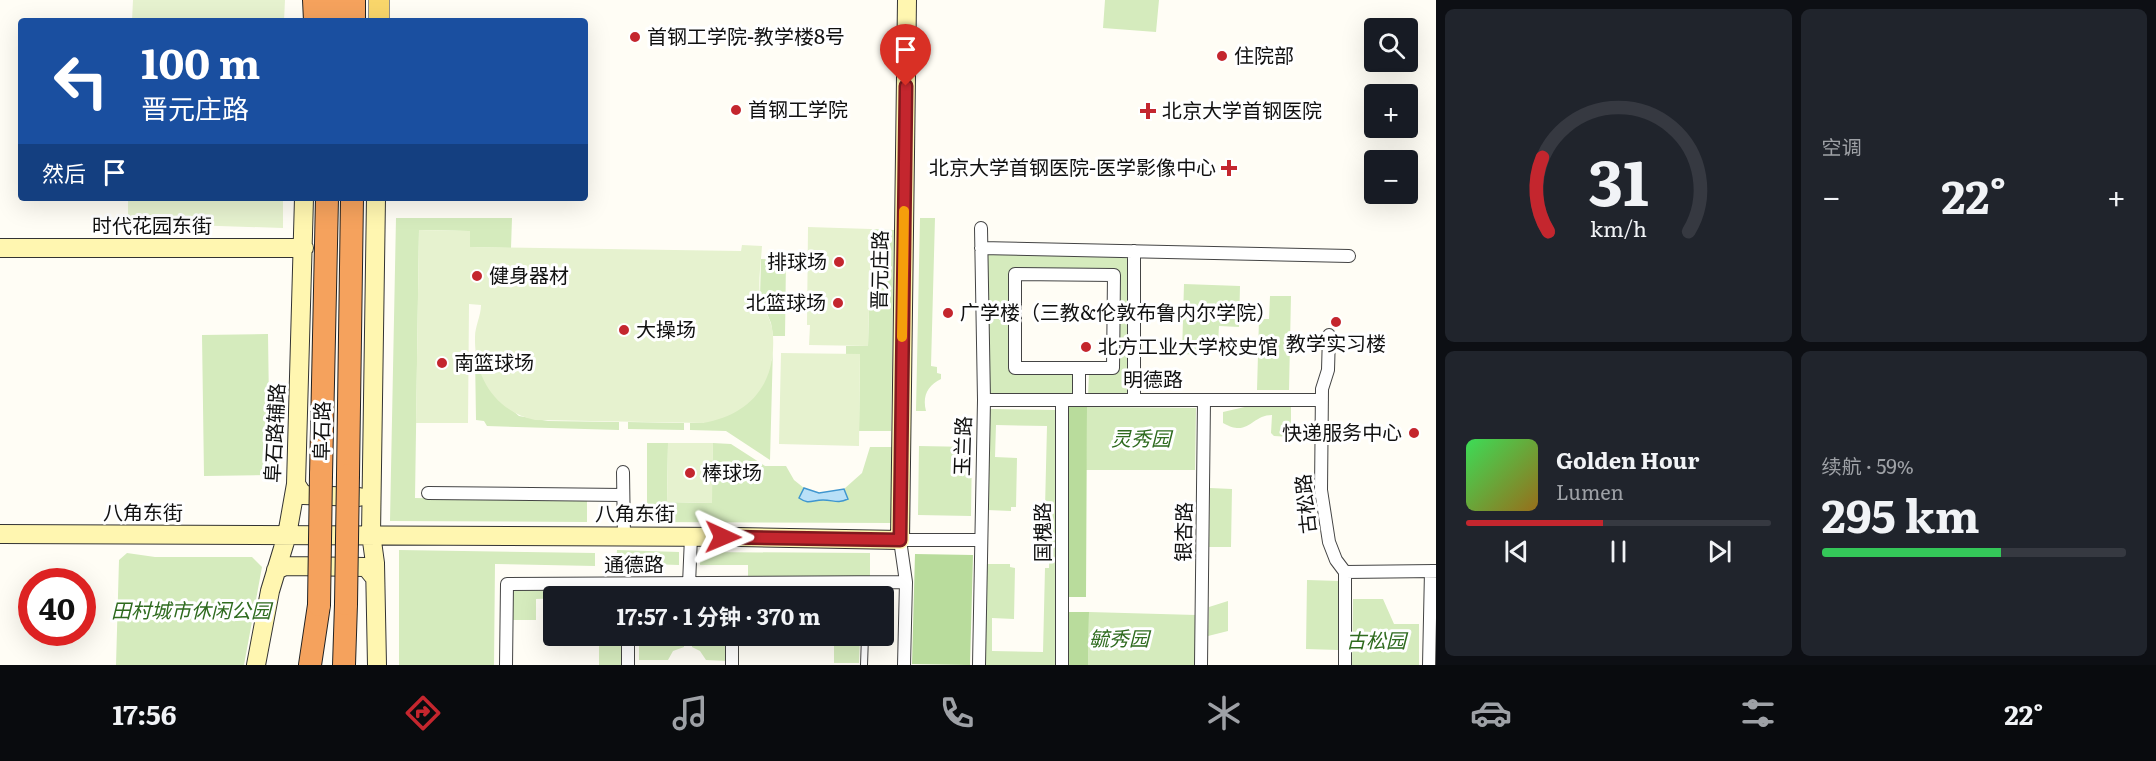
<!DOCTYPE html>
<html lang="zh">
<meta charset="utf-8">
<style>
:root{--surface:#171b24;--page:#20242c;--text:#f1f3f6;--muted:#9ea1a6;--line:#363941;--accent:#c4262e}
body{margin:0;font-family:Literata,"Noto Sans SC",serif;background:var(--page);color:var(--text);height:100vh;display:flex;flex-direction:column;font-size:22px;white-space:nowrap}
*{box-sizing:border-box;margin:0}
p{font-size:20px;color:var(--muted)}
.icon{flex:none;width:33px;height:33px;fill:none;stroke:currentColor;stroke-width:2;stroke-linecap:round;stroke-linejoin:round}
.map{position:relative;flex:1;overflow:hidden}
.details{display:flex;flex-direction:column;gap:9px;padding:9px;background:#0d0f14;width:720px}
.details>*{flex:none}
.banner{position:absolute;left:18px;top:18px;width:570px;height:183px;border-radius:6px;box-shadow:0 6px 24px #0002;background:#1a4fa0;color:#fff;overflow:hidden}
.buttons{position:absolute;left:1364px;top:18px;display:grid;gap:12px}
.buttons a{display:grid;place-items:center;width:54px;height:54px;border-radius:6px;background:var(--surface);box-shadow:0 6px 24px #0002;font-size:30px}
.speed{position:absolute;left:18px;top:568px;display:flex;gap:12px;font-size:30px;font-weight:700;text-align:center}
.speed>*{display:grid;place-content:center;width:78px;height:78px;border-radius:50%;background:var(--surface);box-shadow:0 6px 24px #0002;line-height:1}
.speed .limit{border:9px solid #d22;background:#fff;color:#111}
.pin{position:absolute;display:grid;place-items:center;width:51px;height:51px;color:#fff;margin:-62px -26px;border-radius:50% 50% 50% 0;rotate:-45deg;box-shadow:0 0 6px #0007}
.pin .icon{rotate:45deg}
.me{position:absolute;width:66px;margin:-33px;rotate:91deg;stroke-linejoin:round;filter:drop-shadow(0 0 4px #0008)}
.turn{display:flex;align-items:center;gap:21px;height:126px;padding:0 24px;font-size:27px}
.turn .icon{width:78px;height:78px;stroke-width:2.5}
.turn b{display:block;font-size:42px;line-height:51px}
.then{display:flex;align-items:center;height:57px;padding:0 24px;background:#0003;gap:12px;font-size:22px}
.big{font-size:45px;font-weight:700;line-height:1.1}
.details .widget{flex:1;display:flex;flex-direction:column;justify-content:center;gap:9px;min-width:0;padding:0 21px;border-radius:9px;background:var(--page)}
.details .dial{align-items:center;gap:0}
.dial svg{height:156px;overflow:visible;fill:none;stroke:var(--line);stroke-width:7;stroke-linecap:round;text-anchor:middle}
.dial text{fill:var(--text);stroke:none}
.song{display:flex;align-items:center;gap:18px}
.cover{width:72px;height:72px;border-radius:9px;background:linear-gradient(135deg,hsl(130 70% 55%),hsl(40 70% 35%))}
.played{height:6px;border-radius:3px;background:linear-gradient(90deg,var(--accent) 45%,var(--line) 45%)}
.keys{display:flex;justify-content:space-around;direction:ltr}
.heat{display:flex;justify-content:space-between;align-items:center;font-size:33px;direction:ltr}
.charge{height:9px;border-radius:4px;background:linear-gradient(90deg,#34c759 59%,var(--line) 0)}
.details .tiles{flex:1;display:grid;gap:9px;grid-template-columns:repeat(2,1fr)}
.trip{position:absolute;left:543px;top:586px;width:351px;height:60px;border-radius:6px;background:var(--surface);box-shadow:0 6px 24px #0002;font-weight:700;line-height:60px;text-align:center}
.dock{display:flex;height:96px;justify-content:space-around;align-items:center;background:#090b0e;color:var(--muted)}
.dock .icon{width:42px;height:42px}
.dock .selected{color:var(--accent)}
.dock b{font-size:27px;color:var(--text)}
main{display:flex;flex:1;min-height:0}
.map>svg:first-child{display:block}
.green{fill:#d5ebbd}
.forest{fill:#b9dc9c}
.pitch{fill:#e6f2cf}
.water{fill:#b9e0f7;stroke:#3f96cf;stroke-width:1.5}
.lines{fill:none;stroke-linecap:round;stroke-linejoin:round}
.lane-casing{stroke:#444;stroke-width:8}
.street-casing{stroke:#444;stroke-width:14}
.secondary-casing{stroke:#333;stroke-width:20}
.primary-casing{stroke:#222;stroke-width:21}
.highway-casing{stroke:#222;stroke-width:24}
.lane{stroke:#fff;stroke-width:6}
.street{stroke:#fff;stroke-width:12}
.secondary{stroke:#fff6b0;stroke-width:18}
.primary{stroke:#f9d66b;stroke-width:20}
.highway{stroke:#f5a25d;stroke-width:22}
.highway-bridge-casing{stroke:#222;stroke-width:24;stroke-linecap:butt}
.highway-bridge{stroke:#f5a25d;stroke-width:22}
.route-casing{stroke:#7f191e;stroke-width:15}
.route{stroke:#c4262e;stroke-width:10}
.slow{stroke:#f59e0b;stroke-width:10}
.poi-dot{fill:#c4262e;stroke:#fff;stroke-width:2}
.labels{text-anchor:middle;stroke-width:6;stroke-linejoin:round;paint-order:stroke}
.poi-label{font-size:20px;fill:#111;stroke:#fff;text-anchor:start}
.street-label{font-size:20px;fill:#111;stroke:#fff}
.park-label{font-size:20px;font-style:italic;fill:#2f6b1f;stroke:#fff}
</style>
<main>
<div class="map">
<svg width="1436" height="665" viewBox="0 0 1436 665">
<rect width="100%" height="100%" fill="#fffdf5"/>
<!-- green -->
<path class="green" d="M1105,0h54l-3,32 -53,-4z
M396,218h116l-1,30 -41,-1 -1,-16 -50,-1 -4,268 172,3v21l-197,-1z
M920,218h15l-4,148 6,1v6l4,1v5c-13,6 -19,17 -15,32h-10z
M871,229l23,1 -3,201h-32l1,-77h-14v-8h22z
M985,251l147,3 -2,142h-42l1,-23 28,-1v-101l-107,-1 1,102 63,1v23h-87z
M761,259l25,1 -1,76h-12l-2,-13 -11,-26z
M1184,284l56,2 -1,41 -20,-1 -1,17h-11v12l-25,-1z
M1270,296h21l-2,94h-32l2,-71h10z
M268,334l2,141 -66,1 -2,-141z
M773,347l-3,113 -44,-29 -36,-1v-7h13l69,-63z
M475,355l2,11 20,31 22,19 29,5 71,1v8l-132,-4 -3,-5 -8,-1z
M1291,405v32l-17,-1 -3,-3 1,-18c-21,0 -23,23 -49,8v-11l26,-6z
M1087,407l109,1 -1,62h-109z
M990,409l66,1 -1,255h-71l1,-101h25v3l5,1 -1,51 -22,-1v33l51,1 2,-84h4l1,-60h-5l2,-82 -51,-1 -1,32 22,1 -1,49h-5v4l-24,-1z
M628,422l56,1v7l-56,-1z
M647,443h21l-1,59 44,1 2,-60 18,1 34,22h21l8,14 10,8 -5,10c13,6 12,2 24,2 12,0 12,4 25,-1l-4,-10 18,-16 8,-26h23l-1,76 -245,-1z
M919,446l53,1 -1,69 -53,-1z
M1210,488l22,1 -1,58h-22z
M399,550l196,3v13l-100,-2 -1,101h-95z
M617,550l62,2v13l-63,-2z
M700,552l170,1v24h-122v-12h-48z
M127,553l28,4h97l10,10 -18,98h-128l3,-105z
M1307,580l33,1 -2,69 -32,-1z
M512,589h82v8l-58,2v21h-24z
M1353,599h30l11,25h25v41h-67z
M1228,601v30l-20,5 1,-29z
M1089,612l107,3 -1,50h-107z
M639,636h45v11l-11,4 -5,9h-29z
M692,636h36l-1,25 -21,-1 -6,-9 -8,-4z
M834,636h26l-1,27h-25z
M599,641h23l-1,24h-22z"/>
<!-- forest -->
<path class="forest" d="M1069,407h18l-1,190h-18z
M915,554l58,1 -3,110 -58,-1z
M1068,612h21l-1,53h-20z"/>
<!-- pitch -->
<path class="pitch" d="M133,0h152l-1,21h-152z
M128,198h155v30l-155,-5z
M808,227l63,2 -3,117 -59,-1 1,-20h-3z
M419,230l51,1v16l271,4 1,-6 20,1c-1,16 -4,35 -2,51 3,13 13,24 13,39 3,49 -24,79 -70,87l-168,-3c-40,-9 -61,-43 -60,-83 0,-11 6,-21 6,-32l-12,-1 -1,119h-52z
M781,353l79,1 -1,92 -80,-2z
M668,443h45l-1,60 -45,-1z"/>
<!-- water -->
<path class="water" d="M804,488l15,5 25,-4 4,10c-11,5 -14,1 -25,1 -11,0 -14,5 -24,-2z"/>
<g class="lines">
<defs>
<path id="lane" d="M865,597v-14
M864,665l1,-29"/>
<path id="street" d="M981,248l368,8
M1015,274l99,1 -1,93h-98z
M1329,335l-1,35 -6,19 -1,101 8,52 7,18 9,12v93
M984,400h338
M1079,400v-32
M1134,400v-149
M623,472l1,65
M428,493l195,2
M1345,572l91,-1
M689,584l2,-47
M733,597v-13
M628,636v29
M506,665l1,-81 399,-2
M732,665v-29
M904,665l2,-83 -6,-42h80
M979,665l5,-265 -3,-172
M1062,665v-265
M1201,665l3,-265
M1429,665l2,-94"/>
<path id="secondary" d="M376,198l-5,336 4,29 2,102
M0,248h304
M296,484l7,11 56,2
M0,534l740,3 160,3 7,-540
M276,570l9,-4 81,1 9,11
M256,665l14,-74 17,-56 9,-51 8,-286"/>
<path id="primary" d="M379,21v-21"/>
<path id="highway" d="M314,0l1,21
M332,21v-21
M354,21v-21
M321,475l6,-277
M348,475l4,-277
M310,665l9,-60
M344,665l2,-61"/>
</defs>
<!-- lane casing -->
<use href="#lane" class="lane-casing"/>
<!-- street casing -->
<use href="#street" class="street-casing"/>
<!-- secondary casing -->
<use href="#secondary" class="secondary-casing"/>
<!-- primary casing -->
<use href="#primary" class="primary-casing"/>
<!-- highway casing -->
<use href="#highway" class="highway-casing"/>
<!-- lane -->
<use href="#lane" class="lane"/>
<!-- street -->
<use href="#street" class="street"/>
<!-- secondary -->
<use href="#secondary" class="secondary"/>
<!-- primary -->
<use href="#primary" class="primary"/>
<!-- highway -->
<use href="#highway" class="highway"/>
<defs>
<path id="highway-bridge" d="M346,604l2,-129
M319,605l2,-130"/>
</defs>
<!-- highway-bridge casing -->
<use href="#highway-bridge" class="highway-bridge-casing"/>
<!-- highway-bridge -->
<use href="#highway-bridge" class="highway-bridge"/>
</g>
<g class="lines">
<defs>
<path id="route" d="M723,537l177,3 6,-454"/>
</defs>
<!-- route casing -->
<use href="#route" class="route-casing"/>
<!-- route -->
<use href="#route" class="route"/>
<!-- slow -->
<path class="slow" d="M902,337l2,-126"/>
</g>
<!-- markers -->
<g class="poi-dot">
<circle cx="635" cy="37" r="6"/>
<circle cx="1222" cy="56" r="6"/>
<circle cx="736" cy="110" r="6"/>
<path d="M1145 102h6v6h6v6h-6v6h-6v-6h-6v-6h6z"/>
<path d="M1226 159h6v6h6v6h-6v6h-6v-6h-6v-6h6z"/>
<circle cx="839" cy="262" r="6"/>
<circle cx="477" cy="276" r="6"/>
<circle cx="838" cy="303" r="6"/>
<circle cx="948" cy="313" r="6"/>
<circle cx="1336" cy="322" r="6"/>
<circle cx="624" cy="330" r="6"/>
<circle cx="1086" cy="347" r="6"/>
<circle cx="442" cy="363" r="6"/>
<circle cx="1414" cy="433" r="6"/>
<circle cx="690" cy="473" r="6"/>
</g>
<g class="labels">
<!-- poi labels -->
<g class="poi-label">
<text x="647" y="44">首钢工学院-教学楼8号</text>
<text x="1234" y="63">住院部</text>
<text x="748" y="117">首钢工学院</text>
<text x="1162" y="118">北京大学首钢医院</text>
<text x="1216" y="175" text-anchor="end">北京大学首钢医院-医学影像中心</text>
<text x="827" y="269" text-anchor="end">排球场</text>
<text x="489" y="283">健身器材</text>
<text x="826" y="310" text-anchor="end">北篮球场</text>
<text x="960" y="320">广学楼（三教&amp;伦敦布鲁内尔学院）</text>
<text x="636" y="337">大操场</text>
<text x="1336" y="351" text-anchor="middle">教学实习楼</text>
<text x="1098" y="354">北方工业大学校史馆</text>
<text x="454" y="370">南篮球场</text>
<text x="1402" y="440" text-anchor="end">快递服务中心</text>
<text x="702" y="480">棒球场</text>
</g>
<!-- street labels -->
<g class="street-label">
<text x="152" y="233">时代花园东街</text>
<text transform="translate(880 270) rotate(-89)" y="7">晋元庄路</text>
<text x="1153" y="387">明德路</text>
<text transform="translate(322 431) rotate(-89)" y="7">阜石路</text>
<text transform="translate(275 433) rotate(-87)" y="7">阜石路辅路</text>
<text transform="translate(963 446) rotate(-88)" y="7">玉兰路</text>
<text transform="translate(1306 504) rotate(-96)" y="7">古松路</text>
<text x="143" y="520">八角东街</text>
<text x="635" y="521">八角东街</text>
<text transform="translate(1043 532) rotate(-90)" y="7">国槐路</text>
<text transform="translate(1184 532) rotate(-89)" y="7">银杏路</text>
<text x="634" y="572">通德路</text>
</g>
<!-- park labels -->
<g class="park-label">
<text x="1141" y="446">灵秀园</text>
<text x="191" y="618">田村城市休闲公园</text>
<text x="1119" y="646">毓秀园</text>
<text x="1376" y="648">古松园</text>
</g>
</g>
</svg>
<div class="buttons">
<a><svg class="icon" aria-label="search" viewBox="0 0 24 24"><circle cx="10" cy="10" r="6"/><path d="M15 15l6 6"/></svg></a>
<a>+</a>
<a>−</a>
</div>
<div class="speed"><div class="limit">40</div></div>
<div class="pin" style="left:906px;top:86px;background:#d93025"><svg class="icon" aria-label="arrive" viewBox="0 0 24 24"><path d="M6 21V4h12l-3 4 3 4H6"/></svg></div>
<svg class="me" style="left:723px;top:537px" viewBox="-20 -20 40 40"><path d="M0-17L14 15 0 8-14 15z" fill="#c4262e" stroke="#fff" stroke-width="4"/></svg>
<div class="trip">17:57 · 1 分钟 · 370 m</div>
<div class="banner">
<div class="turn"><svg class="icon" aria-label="left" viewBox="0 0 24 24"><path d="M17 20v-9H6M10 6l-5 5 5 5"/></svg><div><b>100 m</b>晋元庄路</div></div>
<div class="then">然后<svg class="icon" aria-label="arrive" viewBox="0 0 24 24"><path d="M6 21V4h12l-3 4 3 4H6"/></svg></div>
</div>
</div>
<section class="details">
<div class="tiles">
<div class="widget dial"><svg viewBox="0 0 100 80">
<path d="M14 69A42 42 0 1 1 86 69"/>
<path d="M14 69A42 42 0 0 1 11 31" stroke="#c4262e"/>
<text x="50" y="56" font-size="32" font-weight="700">31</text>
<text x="50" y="72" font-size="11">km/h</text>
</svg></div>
<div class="widget"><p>空调</p>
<div class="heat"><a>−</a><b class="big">22°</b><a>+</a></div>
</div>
<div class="widget">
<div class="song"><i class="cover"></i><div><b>Golden Hour</b><p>Lumen</p></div></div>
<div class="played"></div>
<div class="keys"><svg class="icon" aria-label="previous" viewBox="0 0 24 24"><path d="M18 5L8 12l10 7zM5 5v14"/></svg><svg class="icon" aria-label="pause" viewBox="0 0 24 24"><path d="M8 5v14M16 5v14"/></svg><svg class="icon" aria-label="next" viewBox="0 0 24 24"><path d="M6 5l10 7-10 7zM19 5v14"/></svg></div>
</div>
<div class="widget"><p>续航 · 59%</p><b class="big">295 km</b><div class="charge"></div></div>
</div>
</section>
</main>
<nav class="dock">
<b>17:56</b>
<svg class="icon selected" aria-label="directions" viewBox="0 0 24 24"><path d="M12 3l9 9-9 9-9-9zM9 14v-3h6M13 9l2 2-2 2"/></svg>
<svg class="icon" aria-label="music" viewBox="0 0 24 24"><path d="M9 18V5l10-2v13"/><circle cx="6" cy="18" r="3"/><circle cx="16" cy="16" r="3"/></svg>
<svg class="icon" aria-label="phone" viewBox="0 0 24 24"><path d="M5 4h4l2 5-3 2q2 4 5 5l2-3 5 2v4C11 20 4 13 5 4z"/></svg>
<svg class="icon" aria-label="climate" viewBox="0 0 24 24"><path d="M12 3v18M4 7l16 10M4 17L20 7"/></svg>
<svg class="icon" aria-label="car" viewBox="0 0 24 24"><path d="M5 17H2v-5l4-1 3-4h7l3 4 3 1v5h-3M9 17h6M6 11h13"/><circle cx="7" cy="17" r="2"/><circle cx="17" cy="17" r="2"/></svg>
<svg class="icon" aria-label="filters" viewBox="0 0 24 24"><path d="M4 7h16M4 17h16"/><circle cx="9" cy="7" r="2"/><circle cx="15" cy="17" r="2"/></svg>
<b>22°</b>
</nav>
